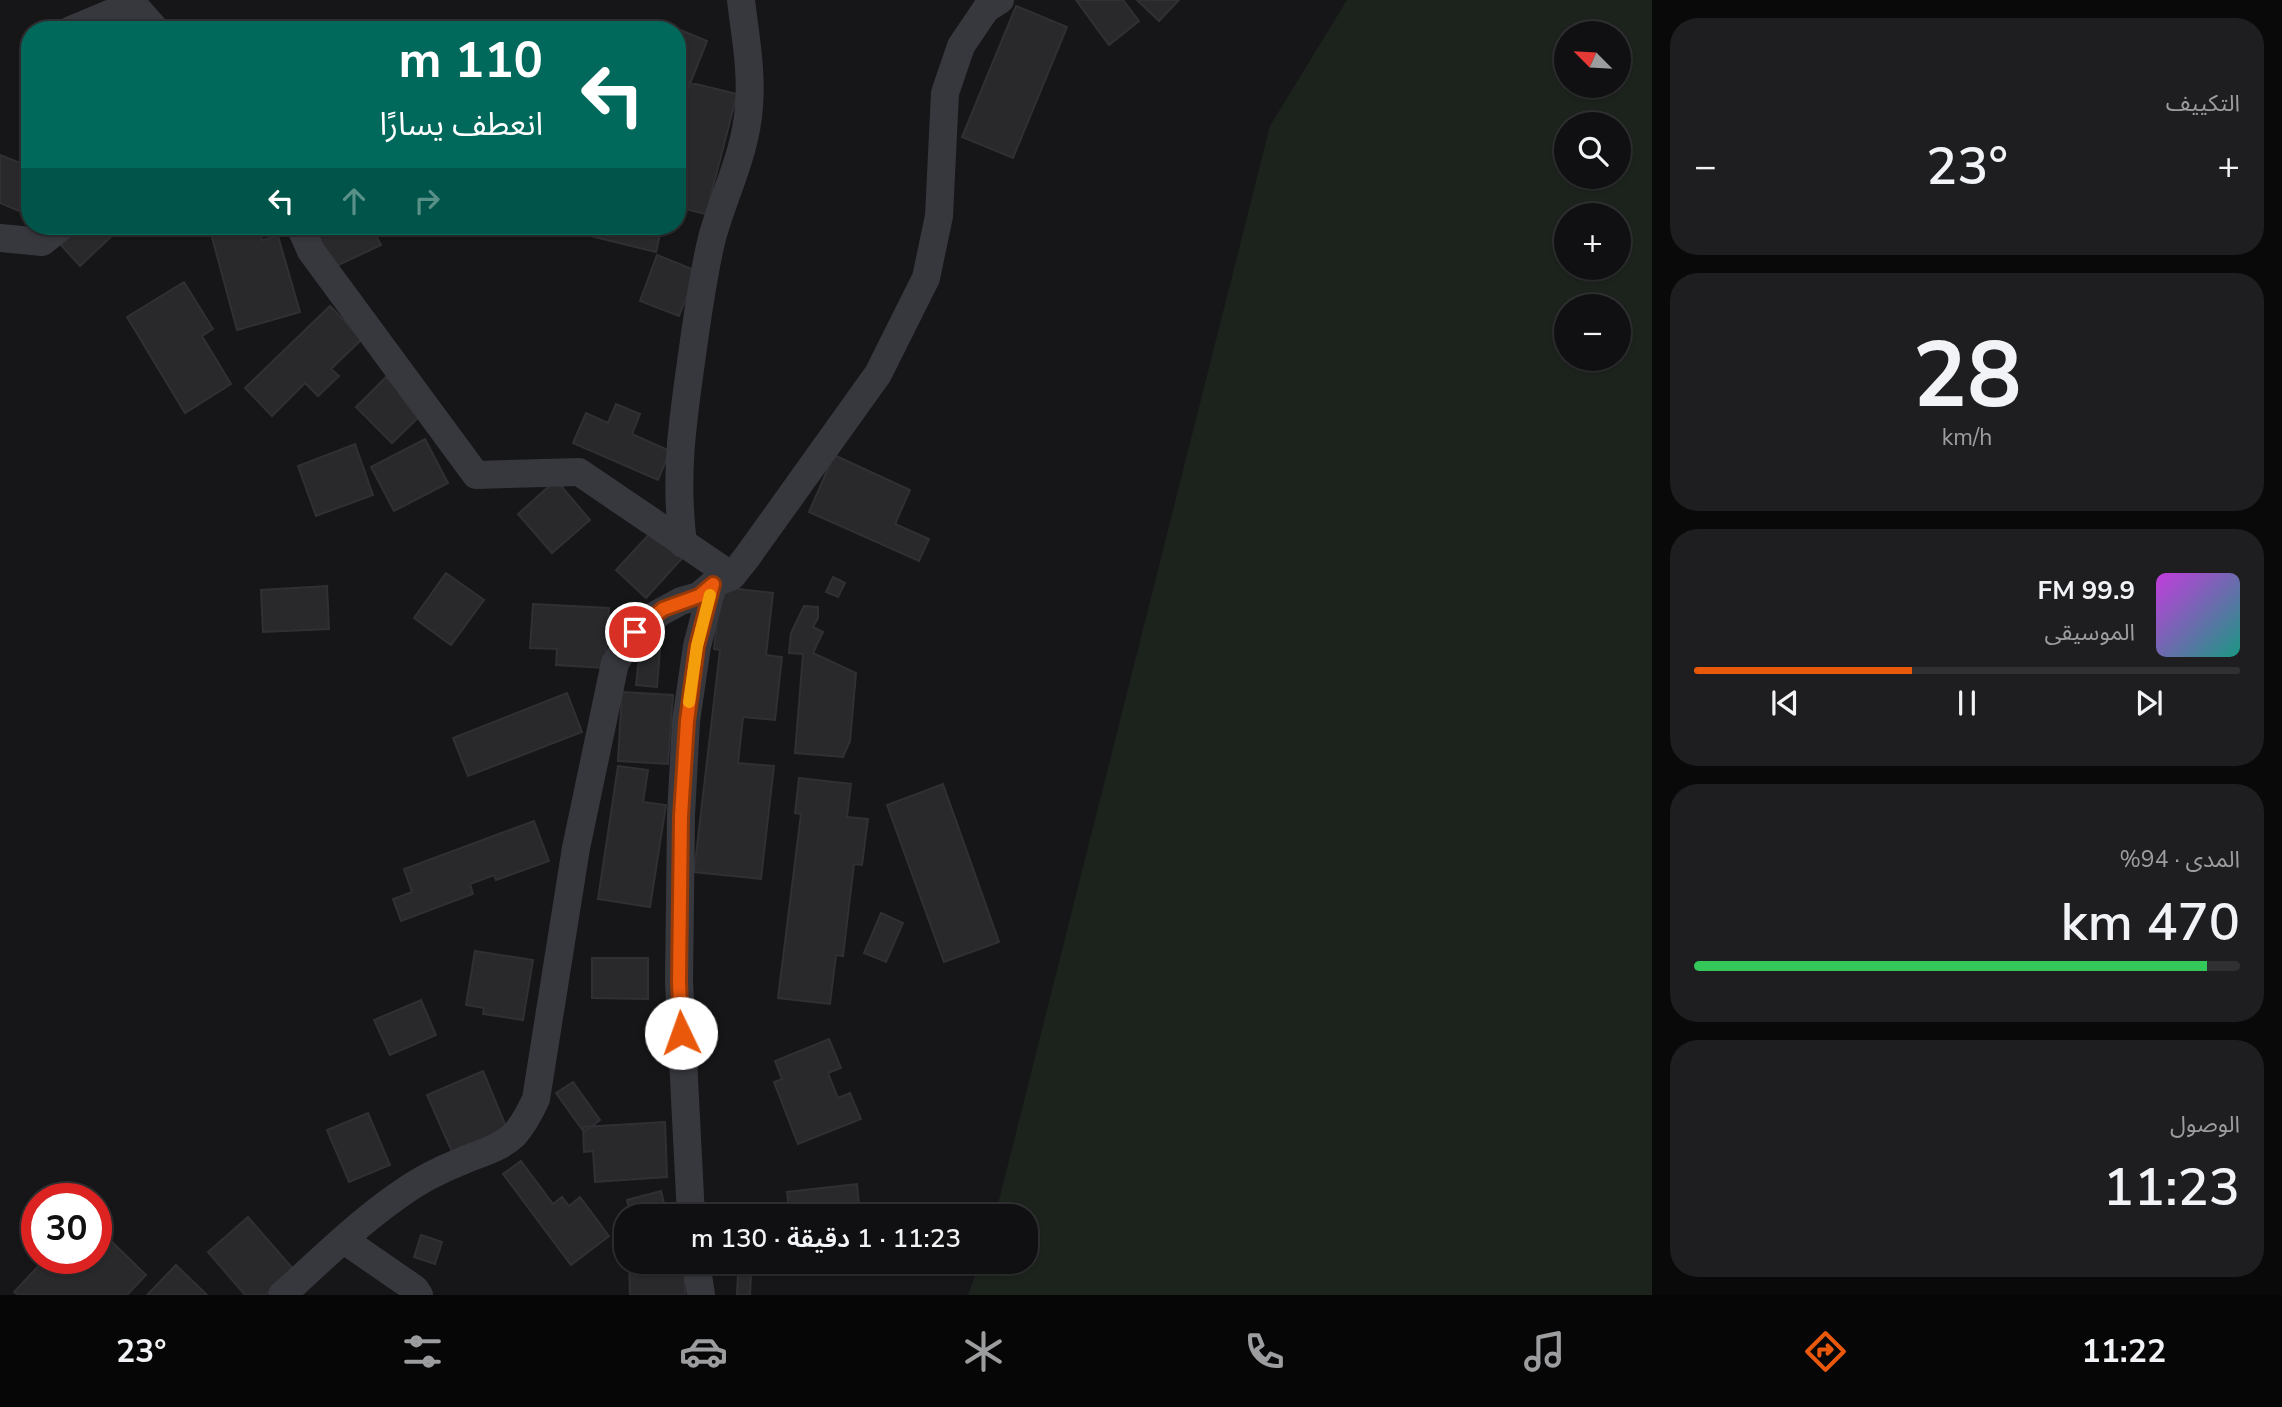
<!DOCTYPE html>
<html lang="ar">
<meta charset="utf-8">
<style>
:root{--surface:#101012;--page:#1e1e20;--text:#f1f3f6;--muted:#9c9d9f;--line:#303032;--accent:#ea580c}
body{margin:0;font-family:"Nunito Sans","Noto Sans Arabic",sans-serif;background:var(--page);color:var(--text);direction:rtl;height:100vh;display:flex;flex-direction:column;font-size:26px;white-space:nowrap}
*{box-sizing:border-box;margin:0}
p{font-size:23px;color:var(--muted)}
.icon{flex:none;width:38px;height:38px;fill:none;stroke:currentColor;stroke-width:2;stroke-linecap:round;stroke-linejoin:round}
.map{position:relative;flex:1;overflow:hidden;direction:ltr}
.details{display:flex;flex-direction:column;gap:18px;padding:18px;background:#09090a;width:630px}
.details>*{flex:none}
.guide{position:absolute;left:21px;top:21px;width:665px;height:214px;border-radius:28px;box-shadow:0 2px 5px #0004,0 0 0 2px var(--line);direction:rtl;background:#00695c;color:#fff;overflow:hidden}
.needle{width:46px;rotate:294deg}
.buttons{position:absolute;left:1554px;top:21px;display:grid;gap:14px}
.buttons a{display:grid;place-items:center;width:77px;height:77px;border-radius:50%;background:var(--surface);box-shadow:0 2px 5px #0004,0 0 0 2px var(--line);font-size:35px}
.speed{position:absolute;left:21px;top:1183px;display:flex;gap:14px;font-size:35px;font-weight:700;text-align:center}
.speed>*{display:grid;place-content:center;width:91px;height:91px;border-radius:50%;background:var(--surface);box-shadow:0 2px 5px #0004,0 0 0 2px var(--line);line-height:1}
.speed .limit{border:10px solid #d22;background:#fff;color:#111}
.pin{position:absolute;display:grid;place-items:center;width:60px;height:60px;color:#fff;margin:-30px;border:4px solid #fff;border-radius:50%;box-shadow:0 2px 7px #0007}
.me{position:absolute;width:77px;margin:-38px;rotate:357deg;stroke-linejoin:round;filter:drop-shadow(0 0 5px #0008)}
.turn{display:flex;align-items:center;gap:24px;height:147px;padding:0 28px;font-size:32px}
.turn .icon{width:91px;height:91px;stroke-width:2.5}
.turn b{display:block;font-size:49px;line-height:60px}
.lanes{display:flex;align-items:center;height:66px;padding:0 28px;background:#0003;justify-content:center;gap:35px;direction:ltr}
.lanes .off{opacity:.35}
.big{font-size:52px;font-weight:600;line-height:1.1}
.details .widget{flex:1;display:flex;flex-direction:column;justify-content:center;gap:10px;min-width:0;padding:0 24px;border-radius:28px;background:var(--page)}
.details .dial{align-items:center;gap:0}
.dial b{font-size:91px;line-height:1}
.song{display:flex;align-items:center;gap:21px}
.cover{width:84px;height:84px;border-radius:10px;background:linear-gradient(135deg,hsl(290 70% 55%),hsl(170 70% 35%))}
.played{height:7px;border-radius:4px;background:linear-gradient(90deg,var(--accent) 40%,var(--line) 40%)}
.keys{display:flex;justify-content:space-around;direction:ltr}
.heat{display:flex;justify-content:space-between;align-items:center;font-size:38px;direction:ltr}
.charge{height:10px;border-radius:5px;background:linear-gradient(90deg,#34c759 94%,var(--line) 0)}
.trip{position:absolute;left:614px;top:1204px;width:424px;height:70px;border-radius:28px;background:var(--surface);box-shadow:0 2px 5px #0004,0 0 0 2px var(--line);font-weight:600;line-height:70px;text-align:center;direction:rtl}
.dock{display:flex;height:112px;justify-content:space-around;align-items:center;background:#060607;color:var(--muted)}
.dock .icon{width:49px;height:49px}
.dock .selected{color:var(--accent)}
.dock b{font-size:32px;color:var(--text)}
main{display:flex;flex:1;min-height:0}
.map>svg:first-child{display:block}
.green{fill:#1c231d;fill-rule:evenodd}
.building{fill:#29292c;stroke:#303034;stroke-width:2}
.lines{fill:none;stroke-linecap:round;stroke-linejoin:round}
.street{stroke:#37383d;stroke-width:28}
.route-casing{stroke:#983908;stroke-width:18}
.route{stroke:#ea580c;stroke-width:12}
.slow{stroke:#f59e0b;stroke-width:12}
</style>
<main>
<section class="details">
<div class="widget"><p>التكييف</p>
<div class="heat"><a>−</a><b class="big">23°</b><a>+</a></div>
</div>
<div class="widget dial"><b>28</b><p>km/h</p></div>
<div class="widget">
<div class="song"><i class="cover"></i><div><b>99.9 FM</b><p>الموسيقى</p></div></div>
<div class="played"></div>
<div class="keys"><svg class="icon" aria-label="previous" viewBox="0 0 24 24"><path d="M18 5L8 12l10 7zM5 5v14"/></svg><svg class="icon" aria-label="pause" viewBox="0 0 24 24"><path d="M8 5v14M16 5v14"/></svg><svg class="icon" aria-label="next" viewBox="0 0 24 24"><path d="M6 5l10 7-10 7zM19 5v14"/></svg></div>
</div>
<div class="widget"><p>المدى · 94%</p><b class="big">470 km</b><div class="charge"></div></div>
<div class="widget"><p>الوصول</p><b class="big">11:23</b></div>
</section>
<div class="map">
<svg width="1652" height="1295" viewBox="0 0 1652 1295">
<rect width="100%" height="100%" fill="#161618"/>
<!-- green -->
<path class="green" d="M1347,0h305v1295h-684l12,-33h46v-46h-31l275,-1090zM1566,33h53v53h-53zM1566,124h53v53h-53zM1566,215h53v53h-53zM1566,306h53v53h-53z"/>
<!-- building -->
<path class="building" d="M1076,0h47l16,21 -30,24z
M1137,0h42l-20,21z
M1016,6l51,21 -54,131 -51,-21z
M659,21l48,20 -19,48 -11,-4v-55h-22z
M679,80l58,14 -31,120 -29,-7v-119z
M0,155l30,12v17l-11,27 -19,-8z
M60,226h51l5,6 -36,34 -29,-32z
M209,226h49l4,14 16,-4 22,76 -63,18z
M311,226h60l10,19 -49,23z
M572,226h90l-6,26 -86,-21z
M657,255l40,16 -18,45 -39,-15z
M184,282l29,47 -11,7 29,48 -46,29 -58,-96z
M330,306l32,33 -31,30 8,7 -21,20 -13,-13 -33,33 -27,-28z
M386,377l36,37 -30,29 -36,-36z
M616,404l24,10 -8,20 38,17 -12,29 -85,-37 13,-30 22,10z
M425,439l23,44 -54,28 -23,-44z
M355,444l18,51 -57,21 -18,-50z
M834,455l76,35 -15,34 34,15 -10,22 -110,-49z
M556,480l34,40 -38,33 -34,-39z
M656,527l29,28 -39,43 -30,-28z
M446,573l38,27 -33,45 -37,-27z
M833,577l12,6 -7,14 -12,-5z
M327,586l2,43 -66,3 -2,-42z
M721,587l52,6 -7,62 16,2 -7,63 -32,-3 -5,46 36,3 -13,113 -67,-7 26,-222 -6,-1z
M533,604l76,4 -4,60 -49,-3 1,-16 -27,-1z
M804,606l14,1v11l-5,9 10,5 -10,21 43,20 -6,68 -7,16 -48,-4 8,-99 -14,-1 2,-20z
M640,648l20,2 -3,37 -21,-2z
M622,692l51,3 -5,69 -50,-3z
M567,693l15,39 -114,44 -15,-38z
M618,766l30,4 -5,32 23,3 -16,102 -52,-8z
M799,778l52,6 -4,33 21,2 -6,46 -8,-1 -11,92 -7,-1 -6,49 -52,-6 23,-184 -6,-1z
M943,784l56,158 -55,20 -57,-157z
M534,821l15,40 -53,19 -2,-5 -24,9 3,10 -72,27 -8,-22 19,-7 -8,-23z
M881,913l22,10 -17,39 -22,-9z
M475,951l58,9 -10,60 -40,-6 1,-6 -18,-3z
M592,958h56v41l-56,-1z
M421,1000l15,35 -46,20 -16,-35z
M829,1039l12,29 -13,5 10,25 12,-5 11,26 -63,25 -24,-62 8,-3 -7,-18z
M483,1071l24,58 -55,23 -25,-57z
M573,1082l27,38 -16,12 -28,-39z
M368,1113l22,52 -41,17 -22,-52z
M665,1122l2,55 -72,5 -2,-31 -9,1 -1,-25z
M521,1161l32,43 9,-7 7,9 11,-9 29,39 -38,29 -68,-91z
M857,1184l3,32h-70l-3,-24z
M661,1191l6,25h-36l-4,-16z
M248,1217l46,53 -29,25h-20l-37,-43z
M421,1235l21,7 -7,22 -21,-7z
M109,1239l37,36 -19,20h-109l-4,-3 32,-34h50v-10l3,3z
M629,1262h55l1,33h-55z
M176,1265l31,30h-60z
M738,1273h13l-1,22h-13z"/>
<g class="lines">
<!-- street -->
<path class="street" d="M71,30l62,-26 23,26
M300,226l11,25 165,224 103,-3 153,104
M0,238l42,4 20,-16
M683,544c-9,-72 0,-125 10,-196 5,-36 10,-73 19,-110 12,-44 34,-85 37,-132 3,-36 -4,-71 -8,-106
M691,1216l-12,-235 2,-165 5,-95 11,-75 16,-62 19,-8 15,-19 131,-183 48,-96 13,-62 6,-123 16,-47 25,-37 14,-9
M344,1240l71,49 4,6
M696,1262l5,33
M282,1295c37,-33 73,-69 114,-98 20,-15 43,-27 66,-36 18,-8 37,-12 52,-26 10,-11 16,-23 22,-36l40,-251 39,-185 20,-31 13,-13 33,-18 18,-5 14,-12"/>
</g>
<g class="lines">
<defs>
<path id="route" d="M635,632l28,-23 36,-13 14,-12 -16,62 -10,75 -6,95 -2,165 2,52"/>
</defs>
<!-- route casing -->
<use href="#route" class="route-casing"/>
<!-- route -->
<use href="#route" class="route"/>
<!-- slow -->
<path class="slow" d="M689,702l8,-56 13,-51"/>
</g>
</svg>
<div class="buttons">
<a><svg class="needle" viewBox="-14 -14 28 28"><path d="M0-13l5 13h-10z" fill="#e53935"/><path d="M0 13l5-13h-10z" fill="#9c9d9f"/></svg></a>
<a><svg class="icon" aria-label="search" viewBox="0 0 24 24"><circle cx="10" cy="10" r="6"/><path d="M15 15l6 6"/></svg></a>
<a>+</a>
<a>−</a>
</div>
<div class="speed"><div class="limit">30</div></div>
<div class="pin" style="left:635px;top:632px;background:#d93025"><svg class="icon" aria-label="arrive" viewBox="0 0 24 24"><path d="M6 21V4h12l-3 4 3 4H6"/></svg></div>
<svg class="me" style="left:681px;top:1033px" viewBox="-20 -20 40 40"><circle r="19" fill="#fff"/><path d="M0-13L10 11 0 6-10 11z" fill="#ea580c"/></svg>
<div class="trip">11:23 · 1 دقيقة · 130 m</div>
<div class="guide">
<div class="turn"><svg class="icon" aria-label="left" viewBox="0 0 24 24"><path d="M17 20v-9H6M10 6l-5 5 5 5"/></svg><div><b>110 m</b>انعطف يسارًا</div></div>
<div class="lanes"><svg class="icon" aria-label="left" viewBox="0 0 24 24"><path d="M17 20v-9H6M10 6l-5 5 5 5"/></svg><svg class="icon off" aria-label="ahead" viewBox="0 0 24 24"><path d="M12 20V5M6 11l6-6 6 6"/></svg><svg class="icon off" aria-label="right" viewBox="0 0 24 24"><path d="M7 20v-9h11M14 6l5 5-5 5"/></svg></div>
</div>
</div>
</main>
<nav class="dock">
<b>11:22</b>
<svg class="icon selected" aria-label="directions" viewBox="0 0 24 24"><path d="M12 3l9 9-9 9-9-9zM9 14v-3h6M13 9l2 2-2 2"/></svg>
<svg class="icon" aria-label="music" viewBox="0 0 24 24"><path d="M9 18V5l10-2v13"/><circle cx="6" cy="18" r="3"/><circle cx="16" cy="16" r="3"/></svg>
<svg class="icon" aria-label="phone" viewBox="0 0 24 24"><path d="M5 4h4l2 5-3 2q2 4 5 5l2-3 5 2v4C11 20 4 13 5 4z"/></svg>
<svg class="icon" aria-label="climate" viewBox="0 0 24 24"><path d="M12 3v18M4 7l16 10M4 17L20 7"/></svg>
<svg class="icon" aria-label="car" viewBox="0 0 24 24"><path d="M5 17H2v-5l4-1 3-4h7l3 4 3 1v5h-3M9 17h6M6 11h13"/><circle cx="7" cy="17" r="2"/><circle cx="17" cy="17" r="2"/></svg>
<svg class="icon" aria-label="filters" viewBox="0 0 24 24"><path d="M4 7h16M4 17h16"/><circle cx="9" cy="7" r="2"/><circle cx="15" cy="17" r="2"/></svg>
<b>23°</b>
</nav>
